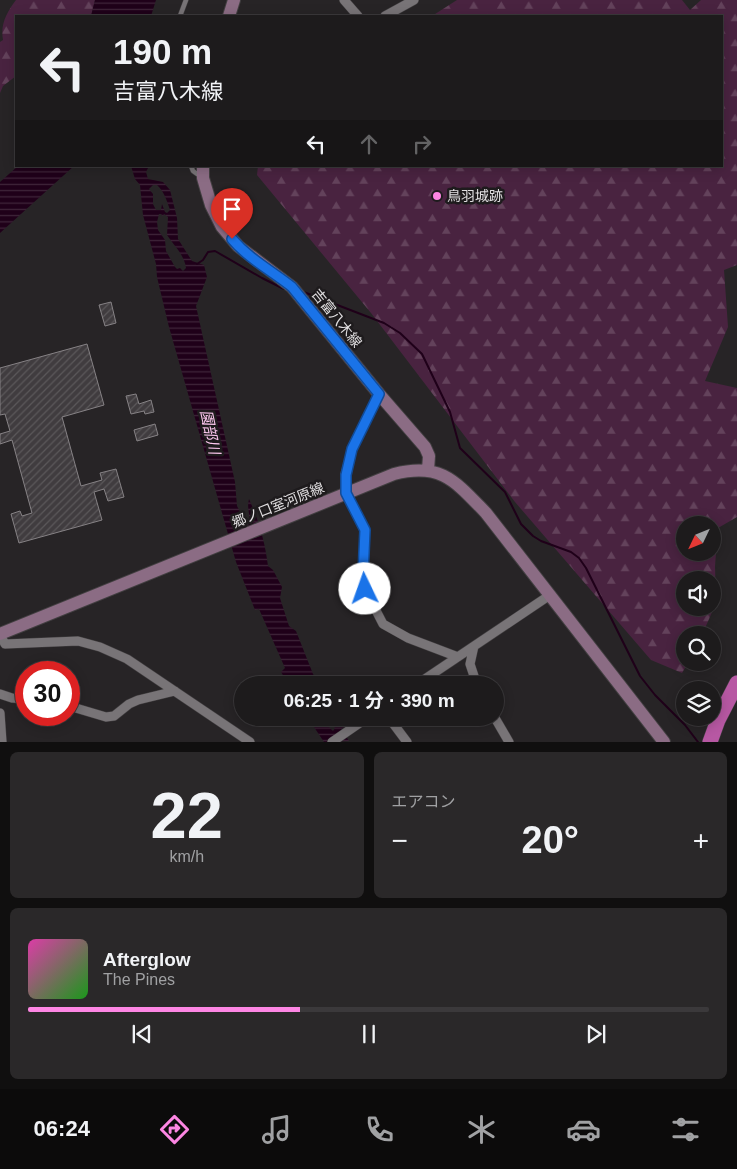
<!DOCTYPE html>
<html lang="ja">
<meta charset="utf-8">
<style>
:root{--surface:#1d1b1c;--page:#2a2829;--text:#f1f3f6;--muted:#a0a1a3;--line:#3b393b;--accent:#fd86e3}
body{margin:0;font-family:Helvetica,"Noto Sans JP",sans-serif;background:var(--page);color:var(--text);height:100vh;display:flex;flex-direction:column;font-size:19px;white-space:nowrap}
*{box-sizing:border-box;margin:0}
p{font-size:16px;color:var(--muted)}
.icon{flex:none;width:28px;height:28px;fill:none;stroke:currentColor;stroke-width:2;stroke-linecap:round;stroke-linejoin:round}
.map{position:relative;height:742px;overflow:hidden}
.side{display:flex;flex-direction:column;gap:10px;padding:10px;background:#100f0f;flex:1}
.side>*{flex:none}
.guide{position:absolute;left:15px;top:15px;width:708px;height:152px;border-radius:0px;box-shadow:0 2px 12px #0003,0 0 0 1px var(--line);background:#1d1b1c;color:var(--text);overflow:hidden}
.needle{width:32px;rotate:227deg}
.buttons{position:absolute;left:676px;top:516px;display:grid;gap:10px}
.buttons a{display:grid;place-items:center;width:45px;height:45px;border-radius:50%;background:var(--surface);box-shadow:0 2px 12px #0003,0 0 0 1px var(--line);font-size:25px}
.speed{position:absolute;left:15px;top:661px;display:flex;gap:10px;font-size:25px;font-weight:700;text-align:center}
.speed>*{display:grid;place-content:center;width:65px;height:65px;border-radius:50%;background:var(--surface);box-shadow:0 2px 12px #0003,0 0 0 1px var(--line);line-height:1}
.speed .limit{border:8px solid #d22;background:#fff;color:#111}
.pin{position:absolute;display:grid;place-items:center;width:42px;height:42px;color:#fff;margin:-51px -21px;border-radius:50% 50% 50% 0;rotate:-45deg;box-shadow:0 0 5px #0007}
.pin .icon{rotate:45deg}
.me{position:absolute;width:55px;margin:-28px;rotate:357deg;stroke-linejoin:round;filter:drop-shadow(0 0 4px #0008)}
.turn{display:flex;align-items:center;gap:18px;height:105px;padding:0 15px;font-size:22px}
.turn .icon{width:65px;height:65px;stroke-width:2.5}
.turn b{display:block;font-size:35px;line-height:42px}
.lanes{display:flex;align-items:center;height:48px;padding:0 15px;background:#0003;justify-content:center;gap:25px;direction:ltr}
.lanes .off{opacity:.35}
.big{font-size:38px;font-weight:700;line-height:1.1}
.side .card{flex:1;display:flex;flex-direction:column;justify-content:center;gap:8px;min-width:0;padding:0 18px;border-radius:8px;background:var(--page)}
.side .dial{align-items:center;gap:0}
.dial b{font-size:65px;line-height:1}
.song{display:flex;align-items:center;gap:15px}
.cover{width:60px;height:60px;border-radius:8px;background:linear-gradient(135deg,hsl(320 70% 55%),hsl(120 70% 35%))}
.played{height:5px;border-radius:2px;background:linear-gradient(90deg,var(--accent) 40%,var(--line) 40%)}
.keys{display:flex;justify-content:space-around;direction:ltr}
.heat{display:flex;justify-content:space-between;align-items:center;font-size:28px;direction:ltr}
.side .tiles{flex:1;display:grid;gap:10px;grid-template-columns:1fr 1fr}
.card:last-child{grid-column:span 2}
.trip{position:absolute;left:234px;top:676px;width:270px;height:50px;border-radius:25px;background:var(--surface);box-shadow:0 2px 12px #0003,0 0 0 1px var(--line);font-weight:700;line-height:50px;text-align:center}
.dock{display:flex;height:80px;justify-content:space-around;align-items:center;background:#0c0b0b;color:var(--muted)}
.dock .icon{width:35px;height:35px}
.dock .selected{color:var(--accent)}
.dock b{font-size:22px;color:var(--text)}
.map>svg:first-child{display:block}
.forest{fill:url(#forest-firs);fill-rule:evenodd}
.water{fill:url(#water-rules);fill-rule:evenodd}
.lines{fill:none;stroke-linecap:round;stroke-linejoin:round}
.stream{stroke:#1f0019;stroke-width:2}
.building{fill:url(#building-hatch);stroke:#868285}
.lane-casing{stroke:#423f41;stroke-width:5.5}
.street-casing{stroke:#423f41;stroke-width:10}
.secondary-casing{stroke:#423f41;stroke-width:14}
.highway-casing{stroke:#423f41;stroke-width:16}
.lane{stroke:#787477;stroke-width:4.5}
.street{stroke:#787477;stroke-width:9}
.secondary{stroke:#8b6c84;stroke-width:12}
.highway{stroke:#b758a3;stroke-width:15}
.route-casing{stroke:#114b97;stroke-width:12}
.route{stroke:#1a73e8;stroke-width:9}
.poi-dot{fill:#fd86e3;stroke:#1e1b1d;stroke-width:2}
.labels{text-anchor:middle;stroke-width:5;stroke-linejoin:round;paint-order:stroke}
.poi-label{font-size:14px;fill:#e1dfe1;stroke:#1e1b1d;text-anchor:start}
.street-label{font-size:14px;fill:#e1dfe1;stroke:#1e1b1d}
.water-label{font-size:15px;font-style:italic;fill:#fdc8ef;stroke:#1e1b1d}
</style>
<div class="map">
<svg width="737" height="742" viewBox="0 0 737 742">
<defs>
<pattern id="forest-firs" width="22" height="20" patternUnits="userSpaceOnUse" patternTransform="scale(1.25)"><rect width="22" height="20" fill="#492340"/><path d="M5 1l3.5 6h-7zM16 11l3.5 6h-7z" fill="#63425b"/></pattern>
<pattern id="water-rules" width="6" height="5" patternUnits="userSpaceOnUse" patternTransform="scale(1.25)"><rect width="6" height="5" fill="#1f0019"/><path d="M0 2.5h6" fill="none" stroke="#3f253a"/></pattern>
<pattern id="building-hatch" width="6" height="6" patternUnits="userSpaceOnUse" patternTransform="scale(1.25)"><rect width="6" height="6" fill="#403c3f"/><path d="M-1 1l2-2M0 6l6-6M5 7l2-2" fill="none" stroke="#5b585a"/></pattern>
</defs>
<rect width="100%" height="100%" fill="#272426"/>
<!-- forest -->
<path class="forest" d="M16,0h79l-4,16h-75v60l-13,10 -3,7v-51l3,-2c-3,-16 4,-28 13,-40z
M457,0h225l8,10 11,-10h36v265l-13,5 4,57 -23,54 32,7v129l-19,11 -3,38 1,37 -14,32h-17v27l3,1 -6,10 -31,-13 -136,-158 -144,-189 -114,-138 1,-9h463v-150h-289zM685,525h27v27h-27zM685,580h27v28h-27z"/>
<!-- water -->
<path class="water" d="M95,0h61l-5,16h-60z
M18,166h56l-74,67v-51z
M131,166h18l-3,6 2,7 15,3 7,8 7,28 1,21 14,22 12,4 3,12 -11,29 39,176 2,24 11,21c4,-12 -2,-17 1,-28 10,22 16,43 19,67l5,4 9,17 -2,11 9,28 7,5 17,43 7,11h-10l-4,-6 -1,6h-16l-8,-13 4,-4 -26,-59 -4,1 -19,-48 -67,-235 -12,-50 -1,-13 -13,-49 -3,-30 -5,-6zM153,185h4c7,6 10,16 13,25l-3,3 -2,-1 -3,-8 -1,6h-5l-3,-6v-10l-4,-5zM159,214h2l2,2 1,-2 4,3 -1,18c7,11 17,19 19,33l-3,3 -3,-3 -3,1 -2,-2 -9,-16 -1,-11 -7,-10 -1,-8z
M310,718h10l13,13 2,-3 -7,-10h7l8,2 -2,-2h16l-16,11 8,12 -25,1 -10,-15z"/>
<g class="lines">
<!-- stream -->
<path class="stream" d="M197,264l6,-4 5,-8 7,-1 47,27 22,11
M301,291l83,32 16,10 22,21 28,58 10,36 45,44 16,32 12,12 8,5 30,11 8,6 7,10 54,108 15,19 30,30 13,17"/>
</g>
<!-- building -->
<path class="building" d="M111,302l5,21 -11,3 -6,-21z
M87,344l17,61 -42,12 19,69 21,-6 -2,-7 16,-4 8,28 -16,4 -4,-12 -10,3 8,28 -83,23 -8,-29 9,-3 2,5 10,-3 -20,-73 -12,4v-10l10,-3 -5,-17 -5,1v-47z
M136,394l3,10 12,-4 3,12 -9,2 -1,-3 -13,3 -5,-18z
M155,424l3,11 -21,6 -3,-11z"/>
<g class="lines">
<defs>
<path id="lane" d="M180,16l6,-16
M191,166l2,5 7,5"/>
<path id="street" d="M344,0l14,16
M385,16l29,-16
M379,394l-27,55 -7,26 1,18 19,37 -2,45 2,14 18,35 25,14 50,19
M0,635l5,9 73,-3 22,6 27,12 123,83
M474,646l-4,18 7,21
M416,685l134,-90
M0,694l12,4 14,1
M69,706l37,11 8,-1 15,-12 9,-4 37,-9
M0,713l2,29
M389,718l18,24
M495,718l14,24
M332,742l35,-24"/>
<path id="secondary" d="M229,16l5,-16
M203,166v12l8,27 11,22 16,19 54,41 87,107 46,53 4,9 -1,14
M0,634l394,-160c47,-12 61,7 92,39l178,229"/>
<path id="highway" d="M710,742l8,-22 19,-37"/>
</defs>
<!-- lane casing -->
<use href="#lane" class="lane-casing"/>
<!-- street casing -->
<use href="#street" class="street-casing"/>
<!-- secondary casing -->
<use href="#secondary" class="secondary-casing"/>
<!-- highway casing -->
<use href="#highway" class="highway-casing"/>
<!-- lane -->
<use href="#lane" class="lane"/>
<!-- street -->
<use href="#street" class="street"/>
<!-- secondary -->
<use href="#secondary" class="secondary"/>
<!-- highway -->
<use href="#highway" class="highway"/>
</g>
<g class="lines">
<defs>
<path id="route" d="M232,239c17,20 40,32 60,48l87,107 -27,55 -6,26v18l19,37 -2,45 2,14"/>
</defs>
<!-- route casing -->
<use href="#route" class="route-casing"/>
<!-- route -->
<use href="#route" class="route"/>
</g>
<!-- markers -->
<circle class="poi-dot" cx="437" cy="196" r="5"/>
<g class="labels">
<!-- poi labels -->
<g class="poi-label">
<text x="447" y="201">鳥羽城跡</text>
</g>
<!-- street labels -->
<g class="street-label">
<text transform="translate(337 318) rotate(51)" y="5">吉富八木線</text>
<text transform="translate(278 505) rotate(-22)" y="5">郷ノ口室河原線</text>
</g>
<!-- water labels -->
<g class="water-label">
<text transform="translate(210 432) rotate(78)" y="5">園部川</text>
</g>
</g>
</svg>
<div class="buttons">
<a><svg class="needle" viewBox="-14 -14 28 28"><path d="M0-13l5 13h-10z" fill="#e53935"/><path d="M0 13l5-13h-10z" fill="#a0a1a3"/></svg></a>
<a><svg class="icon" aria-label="sound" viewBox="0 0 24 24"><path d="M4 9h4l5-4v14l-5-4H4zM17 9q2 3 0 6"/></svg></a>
<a><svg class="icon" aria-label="search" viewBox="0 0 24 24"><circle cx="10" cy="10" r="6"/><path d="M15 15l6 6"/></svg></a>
<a><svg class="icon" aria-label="layers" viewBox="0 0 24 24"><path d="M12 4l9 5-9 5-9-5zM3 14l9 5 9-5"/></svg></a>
</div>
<div class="speed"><div class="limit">30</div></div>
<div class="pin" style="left:232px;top:239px;background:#d93025"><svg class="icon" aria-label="arrive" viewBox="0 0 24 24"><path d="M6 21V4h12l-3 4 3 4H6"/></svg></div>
<svg class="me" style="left:365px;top:589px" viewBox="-20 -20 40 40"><circle r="19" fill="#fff"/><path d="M0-13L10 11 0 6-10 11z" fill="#1a73e8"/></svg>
<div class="trip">06:25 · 1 分 · 390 m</div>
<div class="guide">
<div class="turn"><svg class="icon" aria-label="left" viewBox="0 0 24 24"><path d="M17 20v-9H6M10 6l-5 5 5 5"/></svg><div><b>190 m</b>吉富八木線</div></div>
<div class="lanes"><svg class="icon" aria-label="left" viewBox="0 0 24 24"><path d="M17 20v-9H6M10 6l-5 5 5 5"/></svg><svg class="icon off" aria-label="ahead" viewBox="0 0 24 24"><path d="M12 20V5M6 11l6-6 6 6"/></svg><svg class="icon off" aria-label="right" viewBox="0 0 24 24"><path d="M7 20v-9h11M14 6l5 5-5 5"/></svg></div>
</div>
</div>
<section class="side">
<div class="tiles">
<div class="card dial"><b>22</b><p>km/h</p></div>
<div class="card"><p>エアコン</p>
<div class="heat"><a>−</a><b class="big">20°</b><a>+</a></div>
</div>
<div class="card">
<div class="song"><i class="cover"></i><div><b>Afterglow</b><p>The Pines</p></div></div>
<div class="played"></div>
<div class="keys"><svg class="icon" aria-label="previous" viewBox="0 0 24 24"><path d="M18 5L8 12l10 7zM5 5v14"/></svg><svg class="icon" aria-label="pause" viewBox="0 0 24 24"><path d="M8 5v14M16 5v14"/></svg><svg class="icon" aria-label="next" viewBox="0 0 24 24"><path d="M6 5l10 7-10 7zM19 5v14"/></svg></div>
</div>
</div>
</section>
<nav class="dock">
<b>06:24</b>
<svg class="icon selected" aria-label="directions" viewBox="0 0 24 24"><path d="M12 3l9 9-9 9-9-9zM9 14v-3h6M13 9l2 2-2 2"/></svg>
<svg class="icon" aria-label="music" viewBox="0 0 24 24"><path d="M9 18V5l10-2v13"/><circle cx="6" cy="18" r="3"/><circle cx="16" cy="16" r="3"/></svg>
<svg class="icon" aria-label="phone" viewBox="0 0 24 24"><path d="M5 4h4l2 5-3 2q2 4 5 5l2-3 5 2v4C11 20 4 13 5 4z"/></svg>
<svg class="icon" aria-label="climate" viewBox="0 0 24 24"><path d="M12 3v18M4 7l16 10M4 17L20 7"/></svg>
<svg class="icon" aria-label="car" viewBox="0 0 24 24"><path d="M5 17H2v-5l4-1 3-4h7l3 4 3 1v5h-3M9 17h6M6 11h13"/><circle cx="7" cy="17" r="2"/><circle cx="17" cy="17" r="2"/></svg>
<svg class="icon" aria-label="filters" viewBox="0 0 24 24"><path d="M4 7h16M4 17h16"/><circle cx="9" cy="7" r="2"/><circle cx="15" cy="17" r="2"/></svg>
</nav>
